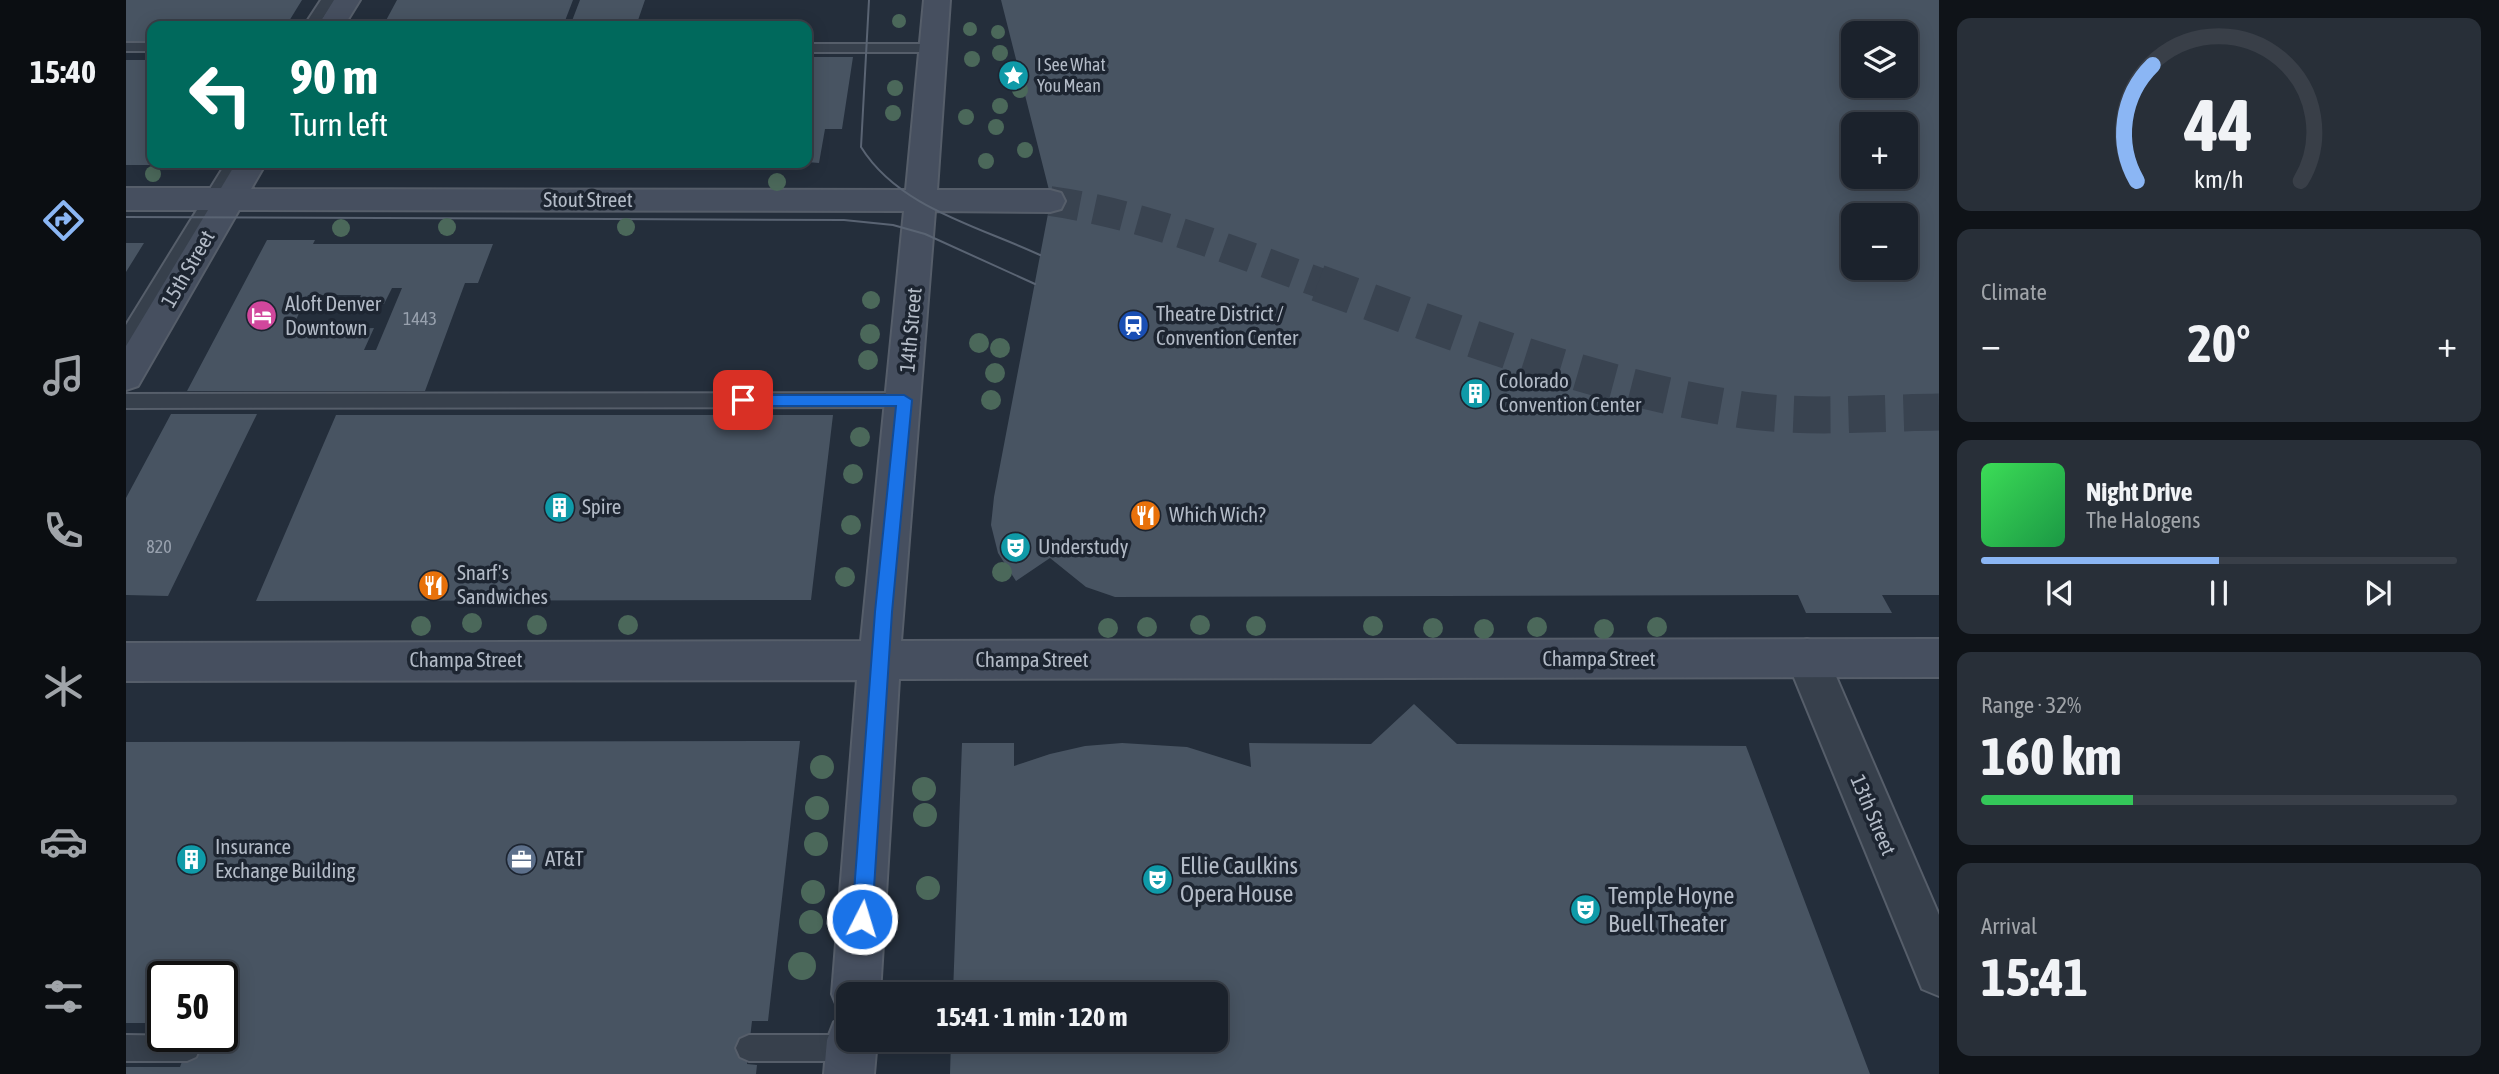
<!DOCTYPE html>
<meta charset="utf-8">
<style>
:root{--surface:#1b222c;--page:#282f38;--text:#f1f3f6;--muted:#a0a4a9;--line:#393f48;--accent:#8bb6f4}
body{margin:0;font-family:"Asap Condensed",sans-serif;background:var(--page);color:var(--text);height:100vh;display:flex;flex-direction:column;font-size:26px;white-space:nowrap}
*{box-sizing:border-box;margin:0}
p{font-size:23px;color:var(--muted)}
.icon{flex:none;width:38px;height:38px;fill:none;stroke:currentColor;stroke-width:2;stroke-linecap:round;stroke-linejoin:round}
.map{position:relative;flex:1;overflow:hidden}
.sheet{display:flex;flex-direction:column;gap:18px;padding:18px;background:#0f1318;width:560px}
.sheet>*{flex:none}
.top-card{position:absolute;left:21px;top:21px;width:665px;height:147px;border-radius:14px;box-shadow:0 4px 18px #0003,0 0 0 2px var(--line);background:#00695c;color:#fff;overflow:hidden}
.controls{position:absolute;left:1715px;top:21px;display:grid;gap:14px}
.controls a{display:grid;place-items:center;width:77px;height:77px;border-radius:14px;background:var(--surface);box-shadow:0 4px 18px #0003,0 0 0 2px var(--line);font-size:35px}
.speed{position:absolute;left:21px;top:961px;display:flex;gap:14px;font-size:35px;font-weight:700;text-align:center}
.speed>*{display:grid;place-content:center;width:91px;height:91px;border-radius:50%;background:var(--surface);box-shadow:0 4px 18px #0003,0 0 0 2px var(--line);line-height:1}
.speed .limit{border:4px solid #111;border-radius:10px;background:#fff;color:#111}
.pin{position:absolute;display:grid;place-items:center;width:60px;height:60px;color:#fff;margin:-30px;border-radius:14px;box-shadow:0 4px 10px #0006}
.me{position:absolute;width:77px;margin:-38px;rotate:5deg;stroke-linejoin:round;filter:drop-shadow(0 0 5px #0008)}
.turn{display:flex;align-items:center;gap:24px;height:147px;padding:0 28px;font-size:32px}
.turn .icon{width:91px;height:91px;stroke-width:2.5}
.turn b{display:block;font-size:49px;line-height:60px}
.big{font-size:52px;font-weight:700;line-height:1.1}
.sheet .card{flex:1;display:flex;flex-direction:column;justify-content:center;gap:10px;min-width:0;padding:0 24px;border-radius:14px;background:var(--page)}
.sheet .dial{align-items:center;gap:0}
.dial svg{height:182px;overflow:visible;fill:none;stroke:var(--line);stroke-width:7;stroke-linecap:round;text-anchor:middle}
.dial text{fill:var(--text);stroke:none}
.song{display:flex;align-items:center;gap:21px}
.cover{width:84px;height:84px;border-radius:10px;background:linear-gradient(135deg,hsl(130 70% 55%),hsl(140 70% 35%))}
.played{height:7px;border-radius:4px;background:linear-gradient(90deg,var(--accent) 50%,var(--line) 50%)}
.keys{display:flex;justify-content:space-around;direction:ltr}
.heat{display:flex;justify-content:space-between;align-items:center;font-size:38px;direction:ltr}
.charge{height:10px;border-radius:5px;background:linear-gradient(90deg,#34c759 32%,var(--line) 0)}
.trip{position:absolute;left:710px;top:982px;width:392px;height:70px;border-radius:14px;background:var(--surface);box-shadow:0 4px 18px #0003,0 0 0 2px var(--line);font-weight:700;line-height:70px;text-align:center}
main{display:flex;flex:1;min-height:0}
.tabs{display:flex;flex-direction:column;width:126px;justify-content:space-around;align-items:center;background:#0b0e12;color:var(--muted)}
.tabs .icon{width:49px;height:49px}
.tabs .on{color:var(--accent)}
.tabs b{font-size:32px;color:var(--text)}
.map>svg:first-child{display:block}
.building{fill:#485462;fill-rule:evenodd}
.lines{fill:none;stroke-linecap:round;stroke-linejoin:round}
.secondary-tunnel-far1{stroke:#394350;stroke-width:30;stroke-dasharray:30 15;stroke-linecap:butt}
.secondary-tunnel{stroke:#394350;stroke-width:37;stroke-dasharray:37 18;stroke-linecap:butt}
.service-casing{stroke:#565e6a;stroke-width:4}
.minor-casing{stroke:#565e6a;stroke-width:4}
.secondary-casing{stroke:#565e6a;stroke-width:4}
.service{fill:#37404c;fill-rule:evenodd}
.minor{fill:#37404c;fill-rule:evenodd}
.secondary{fill:#464f5f;fill-rule:evenodd}
.tram{stroke:#5a6473;stroke-width:2}
.tree{fill:#4b685a}
.route{fill:#1a73e8;stroke:#114b97;stroke-width:2}
.labels{text-anchor:middle;stroke-width:7;stroke-linejoin:round;paint-order:stroke}
.far-poi-label{font-size:18px;fill:#b3bbc7;stroke:#1d2531;text-anchor:start}
.number-label{font-size:18px;fill:#98a1ae}
.street-label{font-size:21px;fill:#b3bbc7;stroke:#1d2531}
.poi-label{font-size:21px;fill:#b3bbc7;stroke:#1d2531;text-anchor:start}
.near-poi-label{font-size:24px;fill:#b3bbc7;stroke:#1d2531;text-anchor:start}
</style>
<main>
<nav class="tabs">
<b>15:40</b>
<svg class="icon on" aria-label="directions" viewBox="0 0 24 24"><path d="M12 3l9 9-9 9-9-9zM9 14v-3h6M13 9l2 2-2 2"/></svg>
<svg class="icon" aria-label="music" viewBox="0 0 24 24"><path d="M9 18V5l10-2v13"/><circle cx="6" cy="18" r="3"/><circle cx="16" cy="16" r="3"/></svg>
<svg class="icon" aria-label="phone" viewBox="0 0 24 24"><path d="M5 4h4l2 5-3 2q2 4 5 5l2-3 5 2v4C11 20 4 13 5 4z"/></svg>
<svg class="icon" aria-label="climate" viewBox="0 0 24 24"><path d="M12 3v18M4 7l16 10M4 17L20 7"/></svg>
<svg class="icon" aria-label="car" viewBox="0 0 24 24"><path d="M5 17H2v-5l4-1 3-4h7l3 4 3 1v5h-3M9 17h6M6 11h13"/><circle cx="7" cy="17" r="2"/><circle cx="17" cy="17" r="2"/></svg>
<svg class="icon" aria-label="filters" viewBox="0 0 24 24"><path d="M4 7h16M4 17h16"/><circle cx="9" cy="7" r="2"/><circle cx="15" cy="17" r="2"/></svg>
</nav>
<div class="map">
<svg width="1813" height="1074" viewBox="0 0 1813 1074">
<rect width="100%" height="100%" fill="#242e3b"/>
<!-- building -->
<path class="building" d="M0,0h176l-16,26h-134v18h-26z
M271,0h176l-10,26h-180z
M454,0h65l-9,26h-66z
M875,0h938v595h-57l10,18h-86l-8,-18 -683,2 -29,-10 -36,-29 -34,23 -18,-28 -7,-28 3,-28 57,-299zM1727,33h53v53h-53zM1727,124h53v53h-53zM1727,215h53v53h-53z
M681,57h46l-11,72h-17l-6,34 -12,-1z
M0,60h26v103h43l-2,2h-67z
M141,240h48l-2,4h180l-15,39h-13l-40,108h-238zM266,288h10l-26,62h-12l10,-22 -84,4 18,-37h53l-4,9h27z
M0,243h18l-18,29z
M45,414h86l-89,182 -42,-1v-97z
M210,415h497l-22,185 -555,1z
M1288,704l43,40 289,2 124,328h-920l1,-34h265v-46h-263l9,-251h52v23l36,-12 35,-8 37,-3 65,4 64,20 -2,-24 122,1z
M674,741l-32,280h-16l-5,43 10,1 -1,9h-630v-7h54l11,-31h31v-60h-59v47h-37v-281z"/>
<g class="lines">
<!-- secondary-tunnel-far1 -->
<path class="secondary-tunnel-far1" d="M924,201c93,13 185,51 273,83"/>
<!-- secondary-tunnel -->
<path class="secondary-tunnel" d="M1192,283c140,51 278,104 425,127 64,9 132,3 196,2"/>
<defs>
<path id="service" d="M195,0h14l-17,26h-14z
M0,43h26v8h-26z
M681,44h127l7,4 -7,4h-127z
M100,163h15l-109,181 -6,2v-21z
M778,393l6,2 3,5 -3,5 -6,2 -778,1v-14z
M0,1035l62,1 8,3 4,9 -4,9 -9,4h-61z
M623,1035h100v5h10l4,8 -4,9 -9,4h-101l-9,-4 -4,-9 4,-9z"/>
<path id="minor" d="M1681,639l15,5 117,271v81l-17,-7 -136,-331 6,-14z"/>
<path id="secondary" d="M208,0h26l-16,26h-26z
M798,0h26l-13,190h113l11,3 4,8 -4,8 -11,3 -115,-1 -34,430 1038,-2v38l-1040,2 -19,315h-31v21l-10,-4 -7,-17 25,-314 -731,1v-38l735,-2 43,-430 -665,-1 -101,176 -12,4v-44l82,-136h-82v-22h95l15,-25h30l-15,26 655,1z
M723,1016v24h28l-3,34h-50l3,-34 7,-18z"/>
</defs>
<!-- service casing -->
<use href="#service" class="service-casing"/>
<!-- minor casing -->
<use href="#minor" class="minor-casing"/>
<!-- secondary casing -->
<use href="#secondary" class="secondary-casing"/>
<!-- service -->
<use href="#service" class="service"/>
<!-- minor -->
<use href="#minor" class="minor"/>
<!-- secondary -->
<use href="#secondary" class="secondary"/>
<!-- tram -->
<path class="tram" d="M743,0l-8,147c38,61 117,79 179,108
M0,217l718,3 49,5 32,9 110,50"/>
</g>
<!-- trees -->
<g class="tree">
<circle cx="773" cy="21" r="7"/>
<circle cx="844" cy="29" r="7"/>
<circle cx="872" cy="32" r="7"/>
<circle cx="874" cy="53" r="8"/>
<circle cx="846" cy="59" r="8"/>
<circle cx="769" cy="88" r="8"/>
<circle cx="894" cy="90" r="8"/>
<circle cx="874" cy="106" r="8"/>
<circle cx="767" cy="113" r="8"/>
<circle cx="840" cy="117" r="8"/>
<circle cx="870" cy="127" r="8"/>
<circle cx="899" cy="150" r="8"/>
<circle cx="860" cy="161" r="8"/>
<circle cx="27" cy="174" r="8"/>
<circle cx="651" cy="182" r="9"/>
<circle cx="321" cy="227" r="9"/>
<circle cx="500" cy="227" r="9"/>
<circle cx="215" cy="228" r="9"/>
<circle cx="745" cy="300" r="9"/>
<circle cx="744" cy="334" r="10"/>
<circle cx="853" cy="343" r="10"/>
<circle cx="874" cy="348" r="10"/>
<circle cx="742" cy="360" r="10"/>
<circle cx="869" cy="373" r="10"/>
<circle cx="865" cy="400" r="10"/>
<circle cx="734" cy="437" r="10"/>
<circle cx="727" cy="474" r="10"/>
<circle cx="725" cy="525" r="10"/>
<circle cx="876" cy="572" r="10"/>
<circle cx="719" cy="577" r="10"/>
<circle cx="346" cy="623" r="10"/>
<circle cx="411" cy="625" r="10"/>
<circle cx="502" cy="625" r="10"/>
<circle cx="1074" cy="625" r="10"/>
<circle cx="295" cy="626" r="10"/>
<circle cx="1130" cy="626" r="10"/>
<circle cx="1247" cy="626" r="10"/>
<circle cx="1021" cy="627" r="10"/>
<circle cx="1411" cy="627" r="10"/>
<circle cx="1531" cy="627" r="10"/>
<circle cx="982" cy="628" r="10"/>
<circle cx="1307" cy="628" r="10"/>
<circle cx="1358" cy="629" r="10"/>
<circle cx="1478" cy="629" r="10"/>
<circle cx="696" cy="767" r="12"/>
<circle cx="798" cy="789" r="12"/>
<circle cx="691" cy="808" r="12"/>
<circle cx="799" cy="815" r="12"/>
<circle cx="690" cy="844" r="12"/>
<circle cx="802" cy="888" r="12"/>
<circle cx="687" cy="892" r="12"/>
<circle cx="685" cy="922" r="12"/>
<circle cx="676" cy="966" r="14"/>
</g>
<!-- route -->
<path class="route" d="M617,395h161l8,5 -20,212 -20,307 -3,7 -7,3 -7,-3 -3,-7 23,-307 21,-206h-153l-8,-6z"/>
<!-- icons -->
<defs>
<symbol id="sight-disc" viewBox="-11 -11 22 22"><circle r="9.5" fill="#0f9aa8" stroke="#1d2531"/><path d="M0-6L1.8-2.2L6-1.7L2.9 1.2L3.7 5.4L0 3.3L-3.7 5.4L-2.9 1.2L-6-1.7L-1.8-2.2Z" fill="#fff"/></symbol>
<symbol id="hotel-disc" viewBox="-11 -11 22 22"><circle r="9.5" fill="#d1479c" stroke="#1d2531"/><path d="M-6-4.5h1.5V1H6V5H4.5V3h-9V5H-6ZM-4 0a1.8 1.8 0 1 1 3.6 0ZM.5 0V-2.5h3Q6-2.5 6 0Z" fill="#fff"/></symbol>
<symbol id="station-disc" viewBox="-11 -11 22 22"><circle r="9.5" fill="#1a4fb4" stroke="#1d2531"/><path d="M-3-6H3Q5-6 5-4V2Q5 4 3 4L4.5 6H3L1.5 4h-3L-3 6H-4.5L-3 4Q-5 4-5 2V-4Q-5-6-3-6ZM-3.5-4v3h7v-3ZM-3.5 1v1.5H-2V1ZM2 1v1.5H3.5V1Z" fill="#fff"/></symbol>
<symbol id="building-disc" viewBox="-11 -11 22 22"><circle r="9.5" fill="#0f9aa8" stroke="#1d2531"/><path d="M-4-6H4V6H1V3H-1V6H-4ZM-2.5-4.3h1.7v1.8h-1.7ZM.8-4.3h1.7v1.8H.8ZM-2.5-1h1.7V.8h-1.7ZM.8-1h1.7V.8H.8Z" fill="#fff"/></symbol>
<symbol id="restaurant-disc" viewBox="-11 -11 22 22"><circle r="9.5" fill="#e8710a" stroke="#1d2531"/><path d="M-5-6h1v4h1v-4h1v4h1v-4h1v5L-1.5 .5V6h-2V.5L-5-1ZM5-6V6H3V1.5H1.5Q1.5-4 5-6Z" fill="#fff"/></symbol>
<symbol id="theatre-disc" viewBox="-11 -11 22 22"><circle r="9.5" fill="#0f9aa8" stroke="#1d2531"/><path d="M-5-5.5Q0-4 5-5.5V0Q5 5 0 6Q-5 5-5 0ZM-3.3-2.5H-1v1.5H-3.3ZM1-2.5H3.3v1.5H1ZM-2.8 1Q0 5.5 2.8 1Z" fill="#fff"/></symbol>
<symbol id="office-disc" viewBox="-11 -11 22 22"><circle r="9.5" fill="#5c6f8a" stroke="#1d2531"/><path d="M-6-3h4V-5.5h4V-3h4V5H-6ZM-1-4.5V-3h2v-1.5ZM-6 0V1H6V0Z" fill="#fff"/></symbol>
</defs>
<g fill-rule="evenodd">
<use href="#sight-disc" x="870" y="58" width="35" height="35"/>
<use href="#hotel-disc" x="118" y="298" width="35" height="35"/>
<use href="#station-disc" x="990" y="308" width="35" height="35"/>
<use href="#building-disc" x="1332" y="376" width="35" height="35"/>
<use href="#building-disc" x="416" y="490" width="35" height="35"/>
<use href="#restaurant-disc" x="1002" y="498" width="35" height="35"/>
<use href="#theatre-disc" x="872" y="530" width="35" height="35"/>
<use href="#restaurant-disc" x="290" y="568" width="35" height="35"/>
<use href="#building-disc" x="48" y="842" width="35" height="35"/>
<use href="#office-disc" x="378" y="842" width="35" height="35"/>
<use href="#theatre-disc" x="1014" y="862" width="35" height="35"/>
<use href="#theatre-disc" x="1442" y="892" width="35" height="35"/>
</g>
<g class="labels">
<!-- far-poi labels -->
<g class="far-poi-label">
<text x="911" y="71">I See What<tspan x="911" dy="21">You Mean</tspan></text>
</g>
<!-- number labels -->
<g class="number-label">
<text x="294" y="325">1443</text>
<text x="33" y="553">820</text>
</g>
<!-- street labels -->
<g class="street-label">
<text x="462" y="207">Stout Street</text>
<text transform="translate(62 269) rotate(-60)" y="7">15th Street</text>
<text transform="translate(785 330) rotate(-85)" y="7">14th Street</text>
<text x="1473" y="666">Champa Street</text>
<text x="340" y="667">Champa Street</text>
<text x="906" y="667">Champa Street</text>
<text transform="translate(1747 815) rotate(67)" y="7">13th Street</text>
</g>
<!-- poi labels -->
<g class="poi-label">
<text x="159" y="311">Aloft Denver<tspan x="159" dy="24">Downtown</tspan></text>
<text x="1030" y="321">Theatre District /<tspan x="1030" dy="24">Convention Center</tspan></text>
<text x="1373" y="388">Colorado<tspan x="1373" dy="24">Convention Center</tspan></text>
<text x="456" y="514">Spire</text>
<text x="1043" y="522">Which Wich?</text>
<text x="912" y="554">Understudy</text>
<text x="331" y="580">Snarf's<tspan x="331" dy="24">Sandwiches</tspan></text>
<text x="89" y="854">Insurance<tspan x="89" dy="24">Exchange Building</tspan></text>
<text x="419" y="866">AT&amp;T</text>
</g>
<!-- near-poi labels -->
<g class="near-poi-label">
<text x="1054" y="874">Ellie Caulkins<tspan x="1054" dy="28">Opera House</tspan></text>
<text x="1482" y="904">Temple Hoyne<tspan x="1482" dy="28">Buell Theater</tspan></text>
</g>
</g>
</svg>
<div class="controls">
<a><svg class="icon" aria-label="layers" viewBox="0 0 24 24"><path d="M12 4l9 5-9 5-9-5zM3 14l9 5 9-5"/></svg></a>
<a>+</a>
<a>−</a>
</div>
<div class="speed"><div class="limit">50</div></div>
<div class="pin" style="left:617px;top:400px;background:#d93025"><svg class="icon" aria-label="arrive" viewBox="0 0 24 24"><path d="M6 21V4h12l-3 4 3 4H6"/></svg></div>
<svg class="me" style="left:736px;top:919px" viewBox="-20 -20 40 40"><circle r="17" fill="#1a73e8" stroke="#fff" stroke-width="3"/><path d="M0-11L8 9 0 5-8 9z" fill="#fff"/></svg>
<div class="trip">15:41 · 1 min · 120 m</div>
<div class="top-card">
<div class="turn"><svg class="icon" aria-label="left" viewBox="0 0 24 24"><path d="M17 20v-9H6M10 6l-5 5 5 5"/></svg><div><b>90 m</b>Turn left</div></div>
</div>
</div>
<section class="sheet">
<div class="card dial"><svg viewBox="0 0 100 80">
<path d="M14 69A42 42 0 1 1 86 69"/>
<path d="M14 69A42 42 0 0 1 21 18" stroke="#8bb6f4"/>
<text x="50" y="56" font-size="32" font-weight="700">44</text>
<text x="50" y="72" font-size="11">km/h</text>
</svg></div>
<div class="card"><p>Climate</p>
<div class="heat"><a>−</a><b class="big">20°</b><a>+</a></div>
</div>
<div class="card">
<div class="song"><i class="cover"></i><div><b>Night Drive</b><p>The Halogens</p></div></div>
<div class="played"></div>
<div class="keys"><svg class="icon" aria-label="previous" viewBox="0 0 24 24"><path d="M18 5L8 12l10 7zM5 5v14"/></svg><svg class="icon" aria-label="pause" viewBox="0 0 24 24"><path d="M8 5v14M16 5v14"/></svg><svg class="icon" aria-label="next" viewBox="0 0 24 24"><path d="M6 5l10 7-10 7zM19 5v14"/></svg></div>
</div>
<div class="card"><p>Range · 32%</p><b class="big">160 km</b><div class="charge"></div></div>
<div class="card"><p>Arrival</p><b class="big">15:41</b></div>
</section>
</main>
